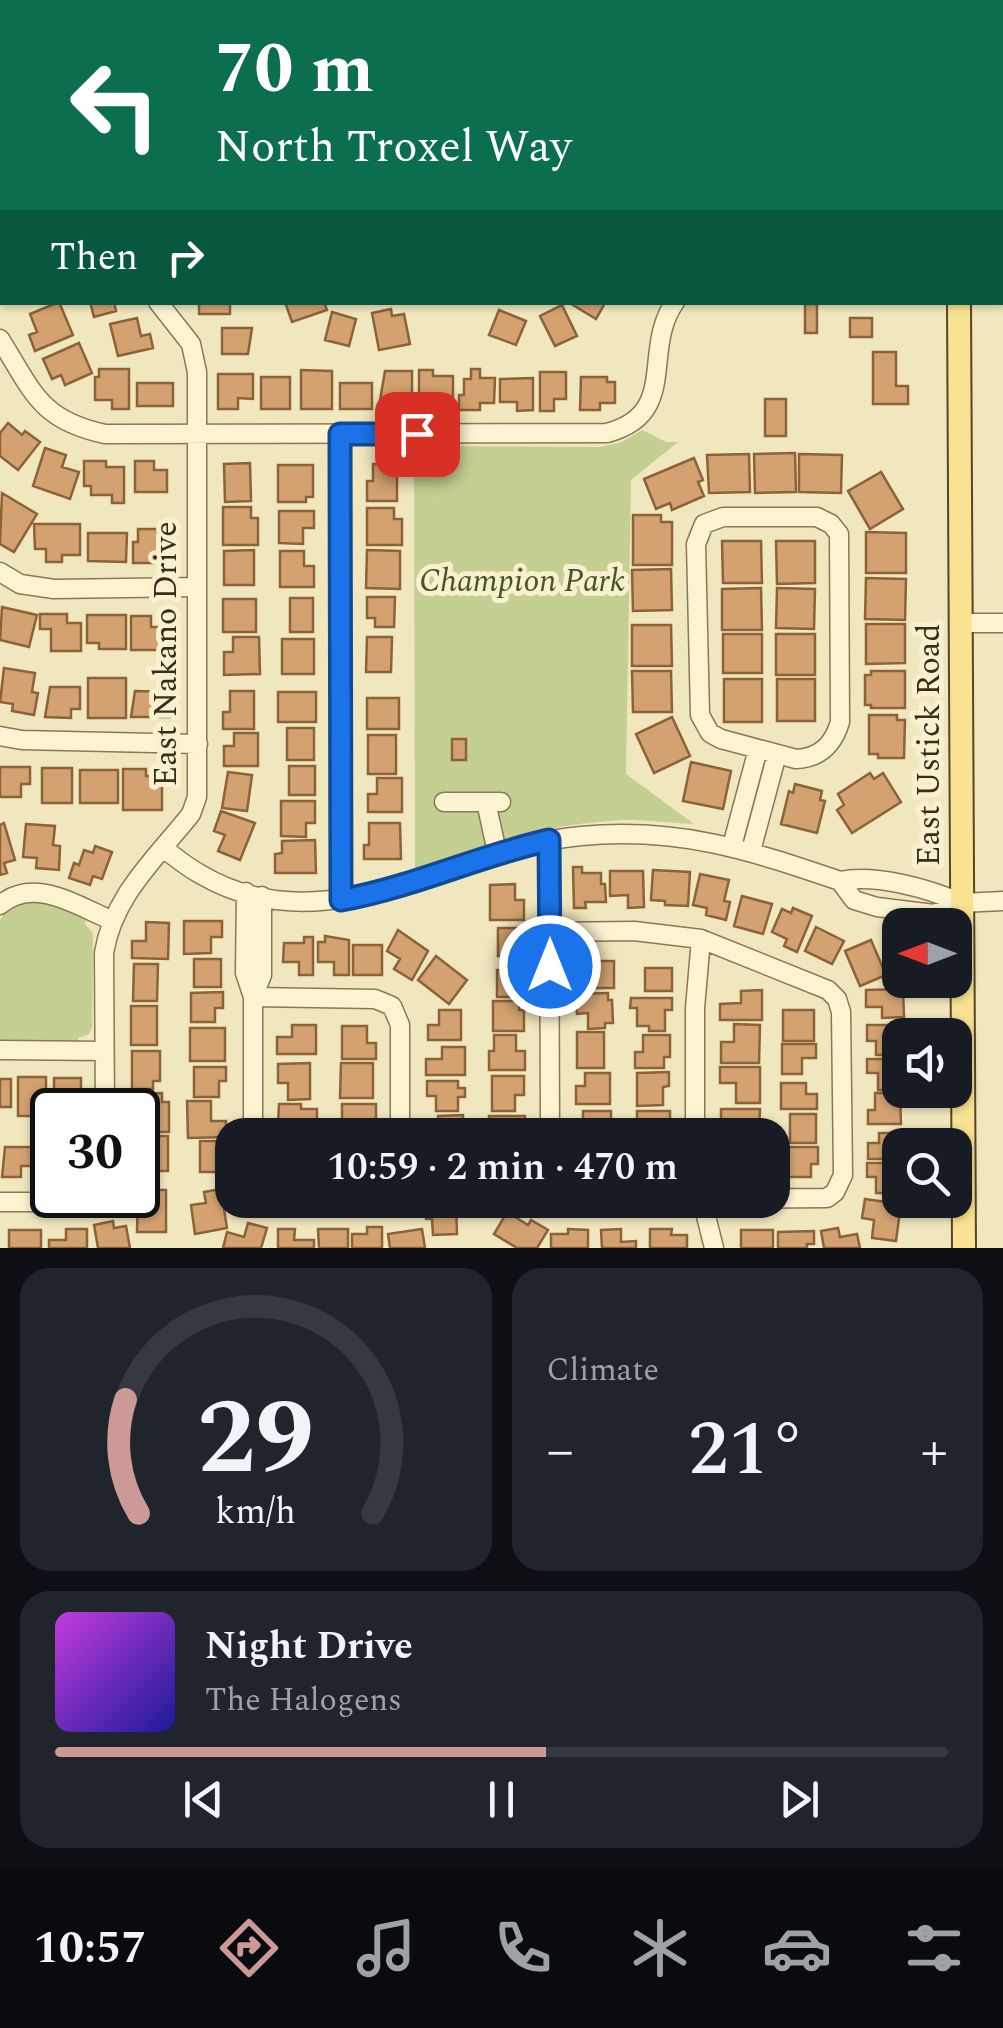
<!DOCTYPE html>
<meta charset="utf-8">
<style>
:root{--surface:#171b24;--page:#20242c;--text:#f1f3f6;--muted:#9ea1a6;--line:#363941;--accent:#cc9996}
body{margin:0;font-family:Spectral,serif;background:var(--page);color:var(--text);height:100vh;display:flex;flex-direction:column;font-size:38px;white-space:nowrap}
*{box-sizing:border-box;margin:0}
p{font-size:32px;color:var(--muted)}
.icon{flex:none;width:55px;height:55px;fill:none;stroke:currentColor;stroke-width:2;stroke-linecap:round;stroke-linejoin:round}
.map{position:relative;height:1248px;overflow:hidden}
.sheet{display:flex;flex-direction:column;gap:20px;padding:20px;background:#0d0f14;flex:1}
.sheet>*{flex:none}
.top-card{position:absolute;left:0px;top:0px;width:1005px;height:305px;box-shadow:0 2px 8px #0004;background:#0b6e4f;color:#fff;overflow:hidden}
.needle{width:65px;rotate:270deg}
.buttons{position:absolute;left:882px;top:908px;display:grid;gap:20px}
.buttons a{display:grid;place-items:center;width:90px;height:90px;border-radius:20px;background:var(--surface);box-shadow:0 2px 8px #0004;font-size:50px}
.speed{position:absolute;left:30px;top:1088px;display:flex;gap:20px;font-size:50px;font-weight:700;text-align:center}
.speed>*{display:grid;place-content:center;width:130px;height:130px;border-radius:50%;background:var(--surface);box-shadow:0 2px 8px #0004;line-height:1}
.speed .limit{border:5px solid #111;border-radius:15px;background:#fff;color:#111}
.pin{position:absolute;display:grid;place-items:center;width:85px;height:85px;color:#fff;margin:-42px;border-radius:20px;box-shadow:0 5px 15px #0006}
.me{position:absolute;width:110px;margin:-55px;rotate:0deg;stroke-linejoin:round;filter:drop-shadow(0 0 8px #0008)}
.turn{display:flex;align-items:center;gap:35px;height:210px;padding:0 50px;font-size:45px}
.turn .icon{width:130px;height:130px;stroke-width:2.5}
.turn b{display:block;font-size:70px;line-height:85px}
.then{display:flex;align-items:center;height:95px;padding:0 50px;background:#0003;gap:20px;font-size:38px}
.big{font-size:75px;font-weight:600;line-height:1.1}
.sheet .card{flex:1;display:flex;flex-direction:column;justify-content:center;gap:15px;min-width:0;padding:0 35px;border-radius:30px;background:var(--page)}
.sheet .dial{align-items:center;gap:0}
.dial svg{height:260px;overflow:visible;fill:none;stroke:var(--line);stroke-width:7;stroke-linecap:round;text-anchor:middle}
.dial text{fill:var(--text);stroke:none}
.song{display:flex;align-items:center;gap:30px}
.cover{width:120px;height:120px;border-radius:15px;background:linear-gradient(135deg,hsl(290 70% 55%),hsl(240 70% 35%))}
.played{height:10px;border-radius:5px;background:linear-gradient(90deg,var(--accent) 55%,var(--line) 55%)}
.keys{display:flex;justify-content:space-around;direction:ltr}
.heat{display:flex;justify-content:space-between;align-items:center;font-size:55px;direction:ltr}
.sheet .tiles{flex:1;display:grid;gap:20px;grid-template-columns:1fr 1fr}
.card:last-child{grid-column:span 2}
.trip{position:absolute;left:215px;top:1118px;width:575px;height:100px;border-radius:30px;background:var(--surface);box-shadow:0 2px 8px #0004;font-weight:600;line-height:100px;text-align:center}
.dock{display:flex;height:160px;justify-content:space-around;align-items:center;background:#090b0e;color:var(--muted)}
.dock .icon{width:70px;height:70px}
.dock .on{color:var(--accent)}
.dock b{font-size:45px;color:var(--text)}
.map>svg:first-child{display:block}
.green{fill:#c3d091}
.building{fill:#d3a270;stroke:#8c6239;stroke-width:2.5}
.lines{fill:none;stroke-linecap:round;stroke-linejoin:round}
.minor-casing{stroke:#8b7755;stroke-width:21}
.major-casing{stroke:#58442a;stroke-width:26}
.minor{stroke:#fcf3d1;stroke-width:18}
.major{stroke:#f9e291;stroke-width:22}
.route-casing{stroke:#114b97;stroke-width:25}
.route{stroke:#1a73e8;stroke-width:18}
.labels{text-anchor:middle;stroke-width:10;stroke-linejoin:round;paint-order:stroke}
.park-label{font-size:32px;font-style:italic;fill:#445720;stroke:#f8f0ce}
.street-label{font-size:32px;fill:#392c1b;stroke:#f8f0ce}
</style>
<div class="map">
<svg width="1003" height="1248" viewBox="0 0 1003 1248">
<rect width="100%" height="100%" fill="#f1e7be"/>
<!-- green -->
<path class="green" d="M642,430l24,12h12l-47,38 -5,294 68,50c-28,-1 -57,-6 -85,-3 -68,5 -131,24 -194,49l-1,-424 186,1 22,-5z
M44,901l43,17 -2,6 8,9 -1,95 -3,6 -11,4v4l-78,1v-123c11,-17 24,-18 44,-19z"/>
<!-- building -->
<path class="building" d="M59,302l14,33 -38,16 -6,-16 8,-3 -7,-18z
M90,302h24l2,9 -22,6z
M199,302h31v12h-31z
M285,302h39l3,8 -35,12z
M568,302h37v1l-9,16z
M805,304h12v29h-12z
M562,305l15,31 -22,10 -15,-30z
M391,309l1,7 12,-2 6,30 -31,6 -7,-37z
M499,310l27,11 -10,24 -27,-10z
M332,312l24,7 -7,27 -24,-6z
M137,318l4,18 9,-2 3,14 -35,8 -8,-32z
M850,318h22v19h-22z
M222,328h30l-4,26h-26z
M79,343l13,30 -27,12 -4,-10 -9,4 -9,-20z
M873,352h23v34h12v18h-35z
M99,369h30v40h-17v-9h-17v-23h4z
M471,369h9v9h15l-1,25h-14v7h-21v-15h5v-16h7z
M301,370l31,1v38h-31z
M419,370h14v6h20v34h-21l-1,-12h-12z
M385,371h27v42h-11v-7h-22z
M540,372h26v27h-12v12h-14z
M218,374h35v25l-15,-1v11h-20z
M261,377h29v32h-29z
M581,377h26v5h8v21h-15v7h-20z
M533,378v32l-16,1v-9h-17v-23z
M137,383h36v23h-36z
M340,383h32v26h-32z
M765,399h21v37h-21z
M8,423l14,12 3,-4 15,11 -22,28 -18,-14v-23z
M45,448l21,7 -4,12 17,5 -9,27 -37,-13z
M795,453l1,39 -41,1 -1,-39z
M749,454l1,38 -41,1 -2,-38z
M799,454l43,1 -1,38 -42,-1z
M694,458l9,22 -5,2 6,14 -32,14 -2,-7 -14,6 -12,-30z
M84,461h22v6h18v36h-12v-8h-21v-9h-7z
M135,461h19v9h13v22h-32z
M250,463l1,38 -26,1 -1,-38z
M373,464h24v37h-30v-20h6z
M278,465h35v32h-7v5h-28z
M881,472l22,37 -33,20 -22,-38z
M2,493l35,21 -23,38 -14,-8z
M223,507h28v11h7v27h-35z
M367,508h27v11h8v26h-35z
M279,511h35v17h-11v16l-24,-1z
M633,515h28v7h11v43h-39z
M34,524h46v31h-18v7h-16v-13h-11z
M138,529h29v34h-34v-21h5z
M866,532l40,1v40h-40z
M88,533h39l-1,29 -38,-1z
M722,541h39l1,42h-39z
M776,541h39v42l-38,1z
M254,550v35h-30v-34z
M367,550l33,1v38l-34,-1z
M280,551h24v15h10v21h-34z
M671,569l1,41 -39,1 -1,-41z
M866,578l40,1 -1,41 -40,-1z
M761,588l1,42h-40v-41z
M777,588l38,1 -1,40 -38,-1z
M367,597h28l-1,30h-19v-9h-8z
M290,598h23v34h-23z
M223,599h33v33h-33z
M2,607l35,8 -8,32 -29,-7z
M40,614h27v9h14v28h-30v-22h-11z
M87,615h39v34h-27v-6h-12z
M131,616h20v11h16l-1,23h-35z
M866,624h39v39l-39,1z
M632,625h39l1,41h-40z
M723,634h39v39h-39z
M776,634h39v41h-39z
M233,637h26l1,37 -36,1v-23h9z
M367,637h25l-1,35h-25z
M282,639h32v35h-32z
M4,668l31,5 -3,19 6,1 -4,22 -22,-4 1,-7 -13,-2z
M632,671h39l1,41h-39z
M871,671h34v37h-34v-3h-6v-30h6z
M88,678h38v40h-38z
M724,679h38v43h-38z
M777,679h38v42h-38z
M50,687h30v22h-9v9l-26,-1z
M135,691l35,1v25h-39z
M230,691h24v38h-31v-17h7z
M278,692h38v30h-38z
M367,698h32v31h-32z
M869,715h28v5h8l-1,38h-26v-4h-9z
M672,717l18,39 -36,17 -18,-39z
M287,728h27v32h-27z
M234,733h24v33h-34v-20h10z
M368,735h28v39h-28z
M452,739h14v21h-14z
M691,762l40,9 -8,38 -40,-8z
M289,766h26v29h-26z
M0,767h30v17h-9v13h-21z
M42,768h30v35h-30z
M123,769h23v7h16v34h-39z
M80,770h38v33h-38z
M228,772l24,3 -5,36 -25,-3z
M870,773l4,6 9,-6 18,29 -49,31 -15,-23 7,-5 -6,-11z
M377,778h25v34h-34v-18h9z
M795,784l27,7 -2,9 5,1 -8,32 -36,-9 8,-33 4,2z
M281,801h34v22h-9v14l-25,-1z
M221,811l34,12 -15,37 -22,-9 7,-16 -11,-4z
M4,823l11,37 -11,3 3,10 -7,2v-50z
M369,823h31l1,36h-37v-14h5z
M26,824l29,2 -2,19 7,1 -1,24 -23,-2 1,-10 -14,-1z
M315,840l1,33h-41v-19l7,-1v-12z
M95,846l17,6 -10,27 -9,-3 -3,9 -21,-7 5,-15 5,2 5,-15 9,3z
M573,867h9v6h19v11h4l1,18h-21l1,6h-12z
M653,870l37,2 -2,34 -23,-1v-4l-14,-1z
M610,871h33l1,36 -16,1v-13l-18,1z
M700,874l29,6 -5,21 6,1 -4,18 -20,-5 1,-7 -14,-3z
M515,884v16h9v20h-34v-35z
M742,896l30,8 -9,30 -29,-8z
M793,908l19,8 -15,36 -13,-6 3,-7 -15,-7 10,-23 9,4z
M184,921h38v16h-11v16l-27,1z
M146,922l23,1 -1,36 -36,-1v-17h14z
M816,927l28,14 -12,23 -27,-13z
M498,928h26v28h-26z
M398,930l30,21 -16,29 -18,-11 6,-10 -13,-8z
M325,936l24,4v35h-15v-13h-16v-20h7z
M304,937h9v38h-14v-13h-16l1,-19h20z
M871,940l15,35 -26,11 -15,-35z
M353,945h29v30h-29z
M436,956l31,24 -18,24 -31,-24z
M194,959h27v28h-27z
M586,961h28v27h-38v-15h10z
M134,964h24l-1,37h-24z
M645,968h27v23h-27z
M497,970h27v16h-11v11h-16z
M903,989l1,28 -22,1v-11h-16v-17z
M762,990v30h-42v-16l21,-1v-12z
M223,992v16h-8v14h-24v-29z
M608,993v7h4l1,23h-8v5l-17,1v-16l-11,1 -1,-20z
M631,998h41v12h-7v21h-16v-5h-12v-18h-7z
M493,1001h26v9h5v21h-31z
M131,1006h26v39h-26z
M439,1010h22v30h-33v-15h11z
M783,1010h31v31h-31z
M734,1024l26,1 -1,38h-38v-21h13z
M292,1025h24v29h-39v-17h15z
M867,1025h31v30h-22v-14h-9z
M342,1026h25v17h9v16h-34z
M190,1028h35v33h-35z
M577,1032h27v36h-27z
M494,1035h22v16h9v19h-36v-19h5z
M643,1035h27v22h-6v11h-29v-16h8z
M782,1044h34v14h-14v16h-20z
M442,1047h23v28h-39v-16h16z
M132,1051h28v30h-7v8h-21z
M867,1059h33v31h-22v-17h-11z
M310,1063v36l-22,1v-17h-10v-19z
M341,1063h32v35h-33z
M194,1067h32v14h-7v16h-25z
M720,1067h40v36h-24v-20h-16z
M669,1072v14l-6,1v18l-26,1v-33z
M585,1073h25v31h-34v-18h9z
M492,1076h32v19h-9v16h-23z
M18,1077h28v39h-28z
M54,1078h27v29h-27z
M0,1079h11v28h-11z
M427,1081h31v7h7v9h-7v14h-22v-15h-9z
M781,1083h25v11h11v15h-36z
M162,1093v9h7v30h-31l-5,-38z
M875,1093h25l1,31h-33v-14h7z
M187,1101h24v20h15v16l-38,1z
M279,1104h22v5h16v26h-32v-10l-7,-1z
M342,1104h34v20h-8v11h-26z
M721,1109h39l-1,26h-26v-7h-12z
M583,1111h28v22l6,2h-40v-4h6z
M637,1111h33v16h-8v8h-25z
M790,1114h26v29h-26z
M463,1115v20h-36l-1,-3h12v-16z
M489,1116h36v15h-7v4h-24l-5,-2z
M879,1133h26v12h-5v14h-32v-16h11z
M143,1136h25v35h-30v-20h5z
M200,1141h26v31h-26z
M5,1147h34v19h-18v11h-19z
M779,1147h39v17h-7v13h-26v-6h-7z
M867,1163h32v30h-23v-16h-9z
M221,1189l6,39 -32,6 -4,-29 15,-2 -2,-11z
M138,1190h28v42h-29z
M865,1199l36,5 -5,37 -24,-3 2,-18 -12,-2z
M426,1200l30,3 1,31 -24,1 -1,-16h-6z
M507,1212l21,13 3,-5 17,10 -11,18h-20l-23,-14z
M113,1221l1,7 12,-2 4,22h-32l-4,-23z
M248,1223l19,5 -6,20h-38l4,-16 17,5z
M367,1227h15v21h-30v-14h15z
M838,1228l2,9 17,-3 3,14h-36l-3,-17z
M66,1229h21v19h-38v-8h17z
M278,1229h17l-1,11h20v8h-36z
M318,1229h30v19h-29z
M422,1229l3,19h-35l-2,-14z
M568,1229l20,1v18h-37v-14h17z
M621,1229v13l15,-1v7h-34l-1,-18z
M650,1229h22l-1,6h16v13h-37z
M9,1230h32v18h-32z
M741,1230h32v18h-32z
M814,1231v13h-7v4h-29v-16z"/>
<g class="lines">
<defs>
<path id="minor" d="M41,0l14,2
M271,0v2
M825,0v2
M297,2h220
M553,2v-2
M650,2l23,-2
M1002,26h1
M1002,257h1
M0,339c33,53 40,81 105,95l502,-1c73,-19 34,-83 68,-131
M340,434l1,466
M723,517h94l14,7 8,10 1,188c-7,23 -20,36 -44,37l-75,-20 -11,-6 -10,-18 -4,-171 8,-20z
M0,572l20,12 34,5 141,-2
M961,623h42
M0,736l22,4 176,4
M444,802h57
M486,802l11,50
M549,840l1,295
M732,846l26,-97
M163,848c12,9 24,19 37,26 128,76 254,-27 381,-38 98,-9 168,14 259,45
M751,851l26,-97
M246,892l-1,81 8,24 9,-22v-79
M961,903c-33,-15 -86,-29 -121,-22l14,19 23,7 57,7 27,-11 42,-2
M0,905c34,-29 77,1 111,15
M550,932l84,-1 67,8 127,51 9,9 4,13 2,163 -8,17 -8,6 -261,2
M0,1050l104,1
M105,1110l-1,-157c9,-57 52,-95 87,-139l6,-17v-425l-6,-28 -33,-42
M253,1135v-138l122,2 17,7 8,19v110
M695,1135v-127l6,-69
M309,1200h73
M702,1200l12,48
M0,1202h76l21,-7"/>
<path id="major" d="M957,0v2
M959,302l5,946"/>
</defs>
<!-- minor casing -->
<use href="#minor" class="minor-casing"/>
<!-- major casing -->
<use href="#major" class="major-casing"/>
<!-- minor -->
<use href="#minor" class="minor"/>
<!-- major -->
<use href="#major" class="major"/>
</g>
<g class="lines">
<defs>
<path id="route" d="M417,434h-77l1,466c72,-13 137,-44 208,-60l1,126"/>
</defs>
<!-- route casing -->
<use href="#route" class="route-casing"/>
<!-- route -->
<use href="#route" class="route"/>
</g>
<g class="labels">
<!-- park labels -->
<g class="park-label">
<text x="522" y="591">Champion Park</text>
</g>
<!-- street labels -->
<g class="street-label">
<text transform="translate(165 654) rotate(-90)" y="11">East Nakano Drive</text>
<text transform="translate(928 745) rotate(-90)" y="11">East Ustick Road</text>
</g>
</g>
</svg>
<div class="buttons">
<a><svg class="needle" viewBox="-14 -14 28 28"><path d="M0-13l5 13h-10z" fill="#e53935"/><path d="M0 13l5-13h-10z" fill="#9ea1a6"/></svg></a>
<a><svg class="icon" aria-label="sound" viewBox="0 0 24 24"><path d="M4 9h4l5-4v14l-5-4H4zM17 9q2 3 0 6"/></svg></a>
<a><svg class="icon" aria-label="search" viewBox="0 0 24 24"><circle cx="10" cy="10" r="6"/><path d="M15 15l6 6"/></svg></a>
</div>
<div class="speed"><div class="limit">30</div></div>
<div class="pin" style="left:417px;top:434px;background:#d93025"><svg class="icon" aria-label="arrive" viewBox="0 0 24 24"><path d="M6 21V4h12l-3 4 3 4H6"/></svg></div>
<svg class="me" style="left:550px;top:966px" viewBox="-20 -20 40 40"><circle r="17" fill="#1a73e8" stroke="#fff" stroke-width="3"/><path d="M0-11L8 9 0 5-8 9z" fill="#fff"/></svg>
<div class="trip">10:59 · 2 min · 470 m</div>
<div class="top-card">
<div class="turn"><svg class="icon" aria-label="left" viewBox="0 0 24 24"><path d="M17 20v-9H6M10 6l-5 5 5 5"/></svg><div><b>70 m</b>North Troxel Way</div></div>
<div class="then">Then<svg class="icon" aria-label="right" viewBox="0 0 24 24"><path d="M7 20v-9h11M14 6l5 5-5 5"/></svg></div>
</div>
</div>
<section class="sheet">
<div class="tiles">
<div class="card dial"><svg viewBox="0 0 100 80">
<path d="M14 69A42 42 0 1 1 86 69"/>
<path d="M14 69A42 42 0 0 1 10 34" stroke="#cc9996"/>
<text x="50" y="56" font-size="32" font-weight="700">29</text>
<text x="50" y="72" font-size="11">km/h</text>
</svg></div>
<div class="card"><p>Climate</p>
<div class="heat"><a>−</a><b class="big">21°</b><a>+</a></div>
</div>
<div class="card">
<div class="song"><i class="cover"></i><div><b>Night Drive</b><p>The Halogens</p></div></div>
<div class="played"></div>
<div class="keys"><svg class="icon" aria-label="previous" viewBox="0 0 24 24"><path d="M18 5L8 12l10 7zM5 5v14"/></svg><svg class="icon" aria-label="pause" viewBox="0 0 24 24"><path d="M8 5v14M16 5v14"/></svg><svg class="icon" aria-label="next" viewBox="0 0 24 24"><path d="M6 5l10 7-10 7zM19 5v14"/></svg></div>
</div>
</div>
</section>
<nav class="dock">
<b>10:57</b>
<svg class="icon on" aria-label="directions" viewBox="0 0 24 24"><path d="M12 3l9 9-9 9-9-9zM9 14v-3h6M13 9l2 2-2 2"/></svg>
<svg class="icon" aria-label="music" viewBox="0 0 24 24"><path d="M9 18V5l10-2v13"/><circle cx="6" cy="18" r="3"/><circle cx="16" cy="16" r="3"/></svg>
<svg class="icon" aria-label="phone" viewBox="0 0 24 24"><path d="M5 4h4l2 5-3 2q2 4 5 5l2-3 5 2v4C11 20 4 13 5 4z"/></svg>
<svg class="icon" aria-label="climate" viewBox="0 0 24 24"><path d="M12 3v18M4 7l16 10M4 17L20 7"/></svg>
<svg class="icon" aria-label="car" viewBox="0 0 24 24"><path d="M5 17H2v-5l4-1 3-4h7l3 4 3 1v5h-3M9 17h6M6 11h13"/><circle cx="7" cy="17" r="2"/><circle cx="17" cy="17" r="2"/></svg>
<svg class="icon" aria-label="filters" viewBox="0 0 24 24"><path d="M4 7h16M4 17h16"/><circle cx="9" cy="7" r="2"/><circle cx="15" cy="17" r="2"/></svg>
</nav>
